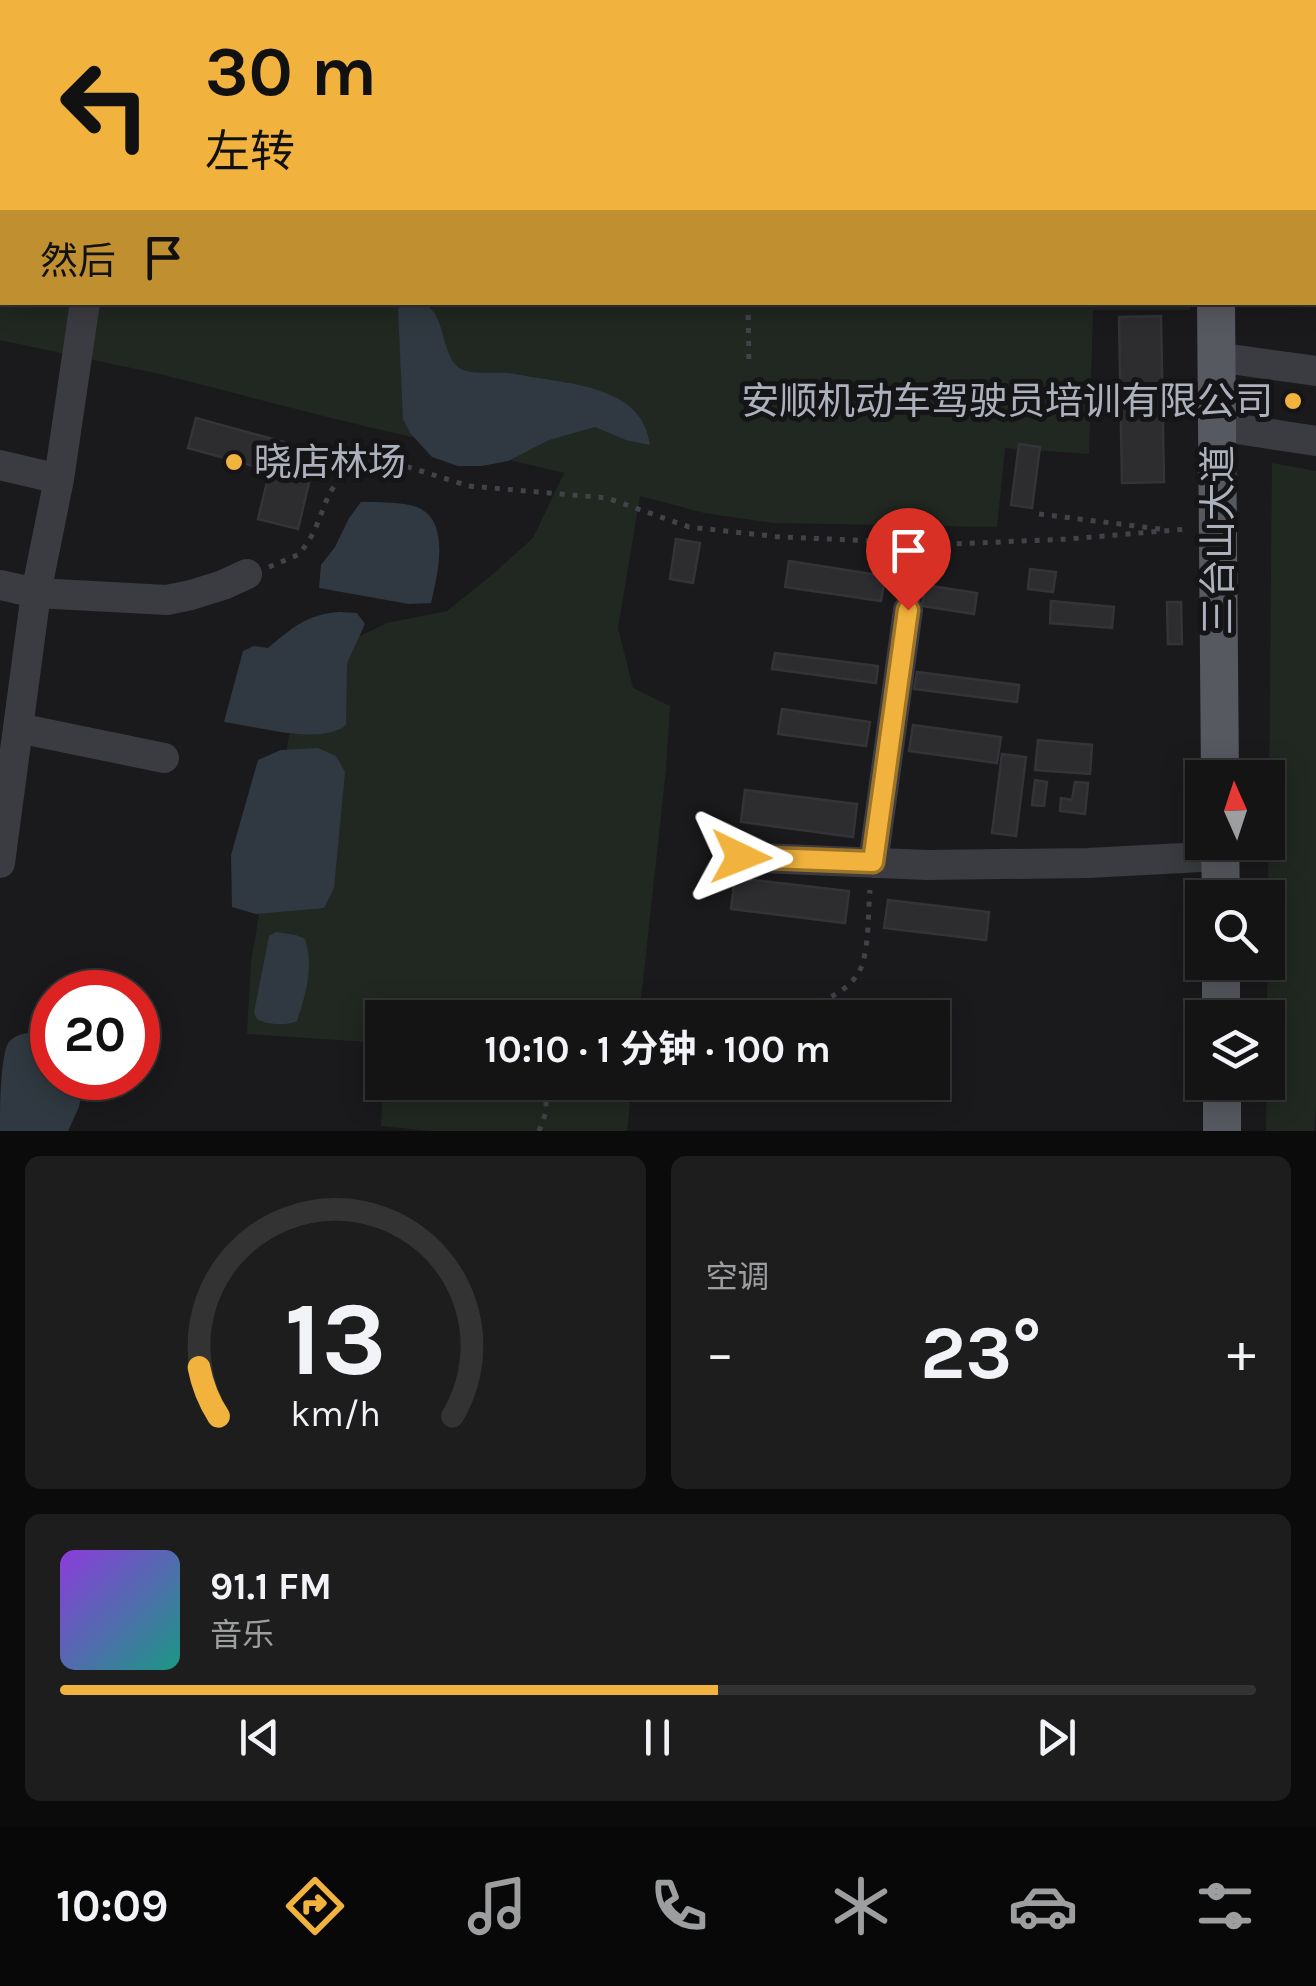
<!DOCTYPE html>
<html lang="zh">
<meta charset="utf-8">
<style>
:root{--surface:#141415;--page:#1d1d1e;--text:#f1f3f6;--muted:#9d9ea0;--line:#333334;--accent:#f1b33d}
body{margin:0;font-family:Karla,"Noto Sans SC",sans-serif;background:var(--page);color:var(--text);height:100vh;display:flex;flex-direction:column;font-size:38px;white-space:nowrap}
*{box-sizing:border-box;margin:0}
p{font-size:32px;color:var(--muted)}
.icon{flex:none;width:55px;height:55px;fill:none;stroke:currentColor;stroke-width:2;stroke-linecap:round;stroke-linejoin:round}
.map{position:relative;height:1131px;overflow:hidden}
.side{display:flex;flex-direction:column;gap:25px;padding:25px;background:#0b0b0c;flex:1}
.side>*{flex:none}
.banner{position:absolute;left:0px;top:0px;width:1318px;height:305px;box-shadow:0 5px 25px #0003,0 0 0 2px var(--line);background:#f1b33d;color:#111;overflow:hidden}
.needle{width:65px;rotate:357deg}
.buttons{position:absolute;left:1185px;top:760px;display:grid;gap:20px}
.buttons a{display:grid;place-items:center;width:100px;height:100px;border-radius:0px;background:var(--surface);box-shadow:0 5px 25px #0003,0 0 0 2px var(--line);font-size:50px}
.speed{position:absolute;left:30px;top:970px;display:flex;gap:20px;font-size:50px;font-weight:700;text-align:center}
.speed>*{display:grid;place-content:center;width:130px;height:130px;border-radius:50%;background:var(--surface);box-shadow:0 5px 25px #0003,0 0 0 2px var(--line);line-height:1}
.speed .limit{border:15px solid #d22;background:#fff;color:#111}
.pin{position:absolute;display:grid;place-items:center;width:85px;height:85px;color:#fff;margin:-102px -42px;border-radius:50% 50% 50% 0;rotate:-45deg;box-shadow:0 0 10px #0007}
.pin .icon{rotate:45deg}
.me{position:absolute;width:110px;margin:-55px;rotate:92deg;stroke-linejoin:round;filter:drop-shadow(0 0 8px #0008)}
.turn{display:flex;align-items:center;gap:35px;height:210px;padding:0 40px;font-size:45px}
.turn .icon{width:130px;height:130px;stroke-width:2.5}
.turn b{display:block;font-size:70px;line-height:85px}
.then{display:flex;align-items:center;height:95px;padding:0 40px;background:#0003;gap:20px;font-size:38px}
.big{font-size:75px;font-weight:700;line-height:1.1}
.side .tile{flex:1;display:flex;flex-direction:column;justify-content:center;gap:15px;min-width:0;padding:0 35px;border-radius:15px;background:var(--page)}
.side .dial{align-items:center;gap:0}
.dial svg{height:260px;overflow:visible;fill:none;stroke:var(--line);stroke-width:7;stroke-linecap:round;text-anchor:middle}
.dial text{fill:var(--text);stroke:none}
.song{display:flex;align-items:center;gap:30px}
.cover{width:120px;height:120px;border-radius:15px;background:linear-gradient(135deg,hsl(270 70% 55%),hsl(170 70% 35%))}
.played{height:10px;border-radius:5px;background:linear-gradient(90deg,var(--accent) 55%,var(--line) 55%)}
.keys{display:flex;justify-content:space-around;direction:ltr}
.heat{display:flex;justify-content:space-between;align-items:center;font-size:55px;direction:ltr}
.side .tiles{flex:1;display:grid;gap:25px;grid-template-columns:1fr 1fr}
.tile:last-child{grid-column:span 2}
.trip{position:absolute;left:365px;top:1000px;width:585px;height:100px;border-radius:0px;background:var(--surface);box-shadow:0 5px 25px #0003,0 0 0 2px var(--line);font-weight:700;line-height:100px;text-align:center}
.tabs{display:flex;height:160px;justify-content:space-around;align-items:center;background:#080808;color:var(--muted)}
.tabs .icon{width:70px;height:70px}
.tabs .selected{color:var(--accent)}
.tabs b{font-size:45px;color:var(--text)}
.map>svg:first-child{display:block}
.green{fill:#202821}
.water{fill:#303941}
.building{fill:#2d2d30;stroke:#343438;stroke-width:2.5}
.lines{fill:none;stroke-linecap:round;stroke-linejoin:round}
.path{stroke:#414348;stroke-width:5;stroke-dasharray:5 8;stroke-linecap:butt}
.minor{stroke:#3b3c41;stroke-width:30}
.major{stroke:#575960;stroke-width:38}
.route-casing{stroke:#9d7428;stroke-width:25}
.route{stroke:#f1b33d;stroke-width:18}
.poi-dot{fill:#f1b33d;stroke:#151517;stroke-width:4}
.labels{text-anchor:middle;stroke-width:10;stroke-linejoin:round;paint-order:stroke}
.poi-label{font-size:38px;fill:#adb1bc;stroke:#151517;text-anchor:end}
.street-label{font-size:38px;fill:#adb1bc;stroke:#151517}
</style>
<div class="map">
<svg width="1316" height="1131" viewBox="0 0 1316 1131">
<rect width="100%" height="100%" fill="#1a1a1c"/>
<!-- green -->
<path class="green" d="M0,0h688l12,2h-698v300l1188,1v7h-97l-4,144 -84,-6 -8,79 -224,-4 -69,-10 -64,-17 -22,132 15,60 37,18 -4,64 -27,247 -257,1v25l-135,-9 4,-72 44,-262 42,-53 50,-24 60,-12 46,-37 40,-36 31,-65 -229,-54 -171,-44 -164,-35z
M1272,463l44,8v636l-2,24h-48z
M383,1083v-1l249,1 -5,48h-198l-48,-5z"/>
<!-- water -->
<path class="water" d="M404,303h20c3,3 8,6 11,11 9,13 10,47 26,55 12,6 33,3 47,4 10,1 20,4 31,5 42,7 105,13 111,67l-24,-5 -31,-13 -46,13 -41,21 -26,5h-24l-26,-9 -22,-24 -7,-14 -5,-110z
M361,502c16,0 33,0 49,3 43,9 28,68 21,98l-22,1 -90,-16 2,-23 14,-18 14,-29z
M340,612l17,1 8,11 -18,39 -1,62c-25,21 -90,1 -122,-3l19,-71 11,-5 14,2c24,-20 39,-34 72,-36z
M318,748l18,8 9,16 -11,116 -10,20 -68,6 -24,-7 -1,-52 27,-95 23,-10z
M276,932l20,3 9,4c9,28 1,55 -8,82 -11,5 -29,4 -40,-2l-3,-6 15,-77z
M29,1033l23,6v39h32l-5,29 -11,24h-68c0,-22 0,-70 8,-88 6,-7 12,-9 21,-10z"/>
<!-- building -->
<path class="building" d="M1161,316l3,166 -42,1 -3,-166z
M196,418l95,26 -8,30 -95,-26z
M1019,444l21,3 -8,61 -21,-3z
M269,474l40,9 -11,46 -40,-10z
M676,539l24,4 -7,40 -23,-4z
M789,561l96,15 -4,25 -96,-14z
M1030,569l26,3 -3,20 -25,-3z
M925,585l52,8 -3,21 -52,-8z
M1051,601l63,6 -2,21 -62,-5z
M1167,602h14l1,42h-14z
M775,653l103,13 -2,17 -104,-14z
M917,672l102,13 -2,17 -103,-13z
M782,709l88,13 -4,24 -88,-12z
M913,725l88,12 -4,26 -88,-12z
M1038,740l54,5 -2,29 -55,-4z
M1002,754l24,3 -10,79 -24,-3z
M1035,780l12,2 -3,24 -12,-1z
M1075,782l13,1 -3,31 -25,-3 1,-13 11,2z
M745,790l112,14 -4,33 -112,-15z
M735,878l114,13 -4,32 -114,-14z
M888,900l101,12 -3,28 -102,-12z"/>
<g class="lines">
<!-- path -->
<path class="path" d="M773,0v2
M748,302l1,64
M1039,514l121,15
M269,567l31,-13 14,-22 15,-38 12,-18 10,-11 11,-5 12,-1 18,3 77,24 138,12 82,29 91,10 172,7 117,-5 118,-10
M612,1018l34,-7 44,7
M691,1018c46,-2 156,0 172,-56 6,-22 5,-49 7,-72
M539,1131l7,-19v-30"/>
<!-- minor -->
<path class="minor" d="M835,0l12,2
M128,2l1,-2
M1315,91h1
M1216,357l100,14
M1218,426l98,15
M0,465l59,14
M0,585l36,8 131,7 24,-5 32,-10 24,-11
M18,728l146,30
M741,857l186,8 161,-2 132,-7
M0,863l36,-270 23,-114 26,-177
M873,863l35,-253"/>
<!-- major -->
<path class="major" d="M1215,2v-2
M1216,302l4,476
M1220,842l1,56
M1221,962v56
M1222,1082v49"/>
</g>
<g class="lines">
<defs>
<path id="route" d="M741,857l132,5 35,-252"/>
</defs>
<!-- route casing -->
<use href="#route" class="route-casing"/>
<!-- route -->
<use href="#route" class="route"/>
</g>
<!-- markers -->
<g class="poi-dot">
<circle cx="1293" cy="401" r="10"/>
<circle cx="234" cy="462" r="10"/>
</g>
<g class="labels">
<!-- poi labels -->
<g class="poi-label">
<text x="1273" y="414">安顺机动车驾驶员培训有限公司</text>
<text x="254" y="475" text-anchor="start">晓店林场</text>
</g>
<!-- street labels -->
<g class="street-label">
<text transform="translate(1218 540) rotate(-90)" y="13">三台山大道</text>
</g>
</g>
</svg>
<div class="buttons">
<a><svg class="needle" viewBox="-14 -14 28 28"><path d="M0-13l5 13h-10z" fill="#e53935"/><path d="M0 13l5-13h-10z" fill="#9d9ea0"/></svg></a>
<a><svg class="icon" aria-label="search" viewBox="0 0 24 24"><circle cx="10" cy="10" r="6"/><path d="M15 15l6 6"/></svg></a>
<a><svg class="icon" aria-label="layers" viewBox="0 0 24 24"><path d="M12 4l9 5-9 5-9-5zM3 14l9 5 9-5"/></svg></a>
</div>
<div class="speed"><div class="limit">20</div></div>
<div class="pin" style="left:908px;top:610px;background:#d93025"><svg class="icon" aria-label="arrive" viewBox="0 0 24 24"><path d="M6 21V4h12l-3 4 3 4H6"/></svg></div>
<svg class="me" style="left:741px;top:857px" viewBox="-20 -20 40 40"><path d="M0-17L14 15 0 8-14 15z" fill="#f1b33d" stroke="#fff" stroke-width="4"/></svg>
<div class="trip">10:10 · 1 分钟 · 100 m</div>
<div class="banner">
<div class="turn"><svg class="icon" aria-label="left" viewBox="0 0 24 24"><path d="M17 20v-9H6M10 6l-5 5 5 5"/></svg><div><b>30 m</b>左转</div></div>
<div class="then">然后<svg class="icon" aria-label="arrive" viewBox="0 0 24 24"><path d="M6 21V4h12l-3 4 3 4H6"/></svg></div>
</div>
</div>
<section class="side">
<div class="tiles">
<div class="tile dial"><svg viewBox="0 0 100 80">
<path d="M14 69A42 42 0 1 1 86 69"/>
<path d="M14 69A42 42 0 0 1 8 54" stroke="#f1b33d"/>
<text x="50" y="56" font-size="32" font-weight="700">13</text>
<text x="50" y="72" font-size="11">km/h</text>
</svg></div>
<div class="tile"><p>空调</p>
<div class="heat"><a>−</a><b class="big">23°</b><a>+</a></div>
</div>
<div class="tile">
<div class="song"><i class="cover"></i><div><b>91.1 FM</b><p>音乐</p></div></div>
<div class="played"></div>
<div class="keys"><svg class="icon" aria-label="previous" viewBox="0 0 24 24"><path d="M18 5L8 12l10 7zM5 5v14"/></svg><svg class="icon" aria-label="pause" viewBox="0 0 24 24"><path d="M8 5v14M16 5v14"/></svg><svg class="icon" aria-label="next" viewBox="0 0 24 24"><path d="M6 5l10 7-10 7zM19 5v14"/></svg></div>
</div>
</div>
</section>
<nav class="tabs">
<b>10:09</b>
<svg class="icon selected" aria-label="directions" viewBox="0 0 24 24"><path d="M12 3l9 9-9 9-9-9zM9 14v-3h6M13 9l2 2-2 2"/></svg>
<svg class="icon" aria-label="music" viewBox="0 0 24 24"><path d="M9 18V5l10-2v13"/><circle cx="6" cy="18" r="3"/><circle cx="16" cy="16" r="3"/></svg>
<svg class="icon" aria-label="phone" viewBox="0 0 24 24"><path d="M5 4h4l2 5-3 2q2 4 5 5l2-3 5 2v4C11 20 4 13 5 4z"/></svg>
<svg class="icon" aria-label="climate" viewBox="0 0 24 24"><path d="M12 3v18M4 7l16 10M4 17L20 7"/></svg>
<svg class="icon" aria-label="car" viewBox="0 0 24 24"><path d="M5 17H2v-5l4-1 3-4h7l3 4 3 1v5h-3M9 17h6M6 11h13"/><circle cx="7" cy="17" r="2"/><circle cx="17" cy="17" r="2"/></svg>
<svg class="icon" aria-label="filters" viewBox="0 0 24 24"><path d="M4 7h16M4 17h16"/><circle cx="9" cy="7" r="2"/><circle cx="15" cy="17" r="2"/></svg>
</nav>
